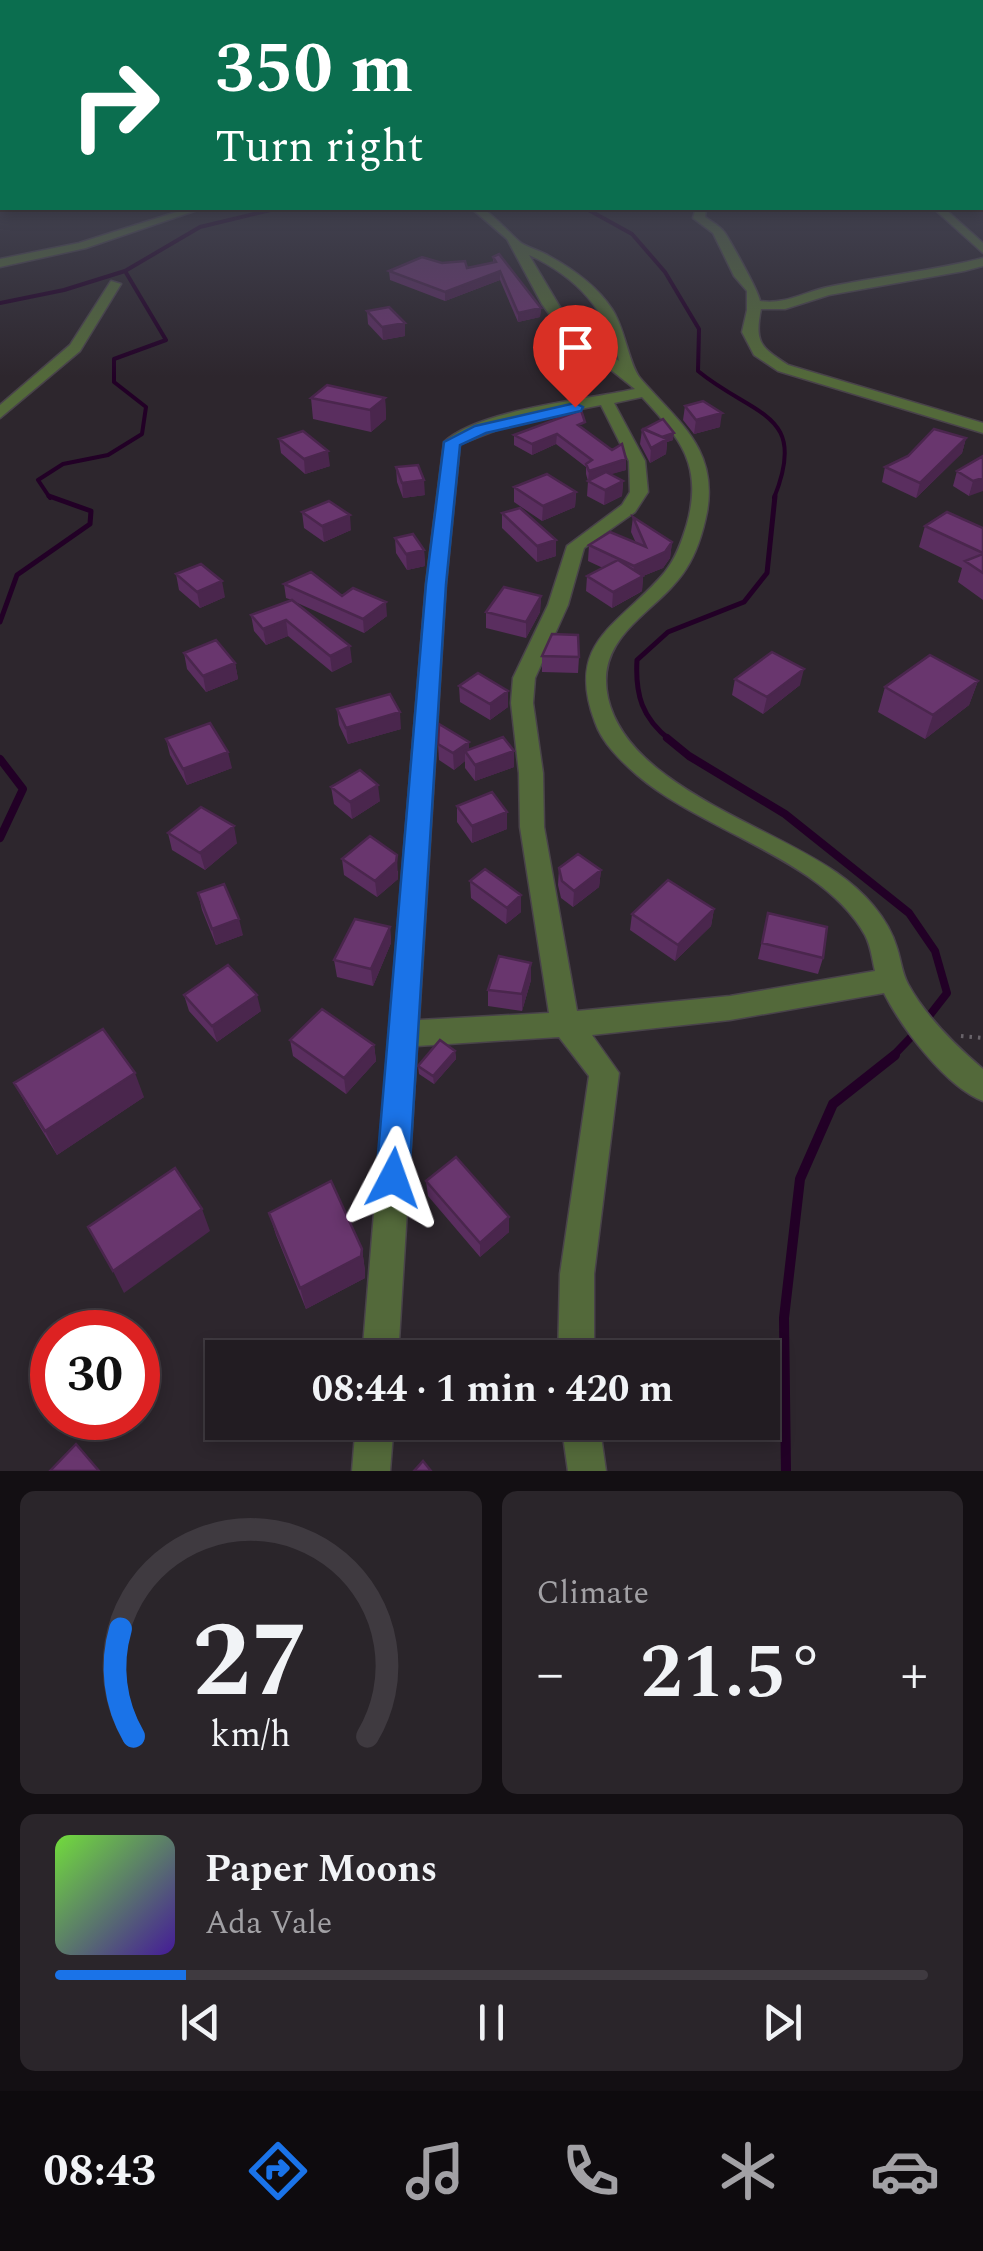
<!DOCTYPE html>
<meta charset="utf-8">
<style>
:root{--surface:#221c22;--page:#2a252a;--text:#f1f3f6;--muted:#a2a1a5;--line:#3f3a40;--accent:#1a73e8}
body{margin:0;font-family:Spectral,serif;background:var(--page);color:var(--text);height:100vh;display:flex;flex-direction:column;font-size:38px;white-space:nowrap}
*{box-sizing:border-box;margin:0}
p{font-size:32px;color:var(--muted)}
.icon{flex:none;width:55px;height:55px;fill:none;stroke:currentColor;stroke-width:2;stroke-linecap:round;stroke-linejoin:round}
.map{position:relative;height:1471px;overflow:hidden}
.sheet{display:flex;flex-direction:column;gap:20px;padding:20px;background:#130f13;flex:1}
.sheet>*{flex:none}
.top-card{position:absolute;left:0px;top:0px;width:985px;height:210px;box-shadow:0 5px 15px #0003,0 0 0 2px var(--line);background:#0b6e4f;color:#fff;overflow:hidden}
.speed{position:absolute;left:30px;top:1310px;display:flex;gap:20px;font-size:50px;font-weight:700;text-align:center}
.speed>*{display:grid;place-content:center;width:130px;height:130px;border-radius:50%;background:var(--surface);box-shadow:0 5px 15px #0003,0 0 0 2px var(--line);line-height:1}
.speed .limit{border:15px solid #d22;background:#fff;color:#111}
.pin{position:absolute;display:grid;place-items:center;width:85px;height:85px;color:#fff;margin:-102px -42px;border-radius:50% 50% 50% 0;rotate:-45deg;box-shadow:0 0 10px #0007}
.pin .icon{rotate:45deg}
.me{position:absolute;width:110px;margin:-55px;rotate:4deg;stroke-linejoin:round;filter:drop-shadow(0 0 8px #0008)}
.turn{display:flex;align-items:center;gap:35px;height:210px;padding:0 50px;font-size:45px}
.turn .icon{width:130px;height:130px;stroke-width:2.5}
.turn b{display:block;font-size:70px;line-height:85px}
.big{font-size:75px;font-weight:700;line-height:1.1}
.sheet .tile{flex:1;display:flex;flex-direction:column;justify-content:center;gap:15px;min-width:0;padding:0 35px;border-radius:15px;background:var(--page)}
.sheet .dial{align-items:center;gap:0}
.dial svg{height:260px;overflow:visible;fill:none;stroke:var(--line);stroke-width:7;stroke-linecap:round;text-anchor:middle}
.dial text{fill:var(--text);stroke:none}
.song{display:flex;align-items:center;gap:30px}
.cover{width:120px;height:120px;border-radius:15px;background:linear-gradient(135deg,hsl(100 70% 55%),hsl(260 70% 35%))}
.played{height:10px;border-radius:5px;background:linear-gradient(90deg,var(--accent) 15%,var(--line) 15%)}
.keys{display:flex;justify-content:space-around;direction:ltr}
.heat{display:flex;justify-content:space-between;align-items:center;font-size:55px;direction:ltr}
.sheet .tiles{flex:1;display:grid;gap:20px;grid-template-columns:1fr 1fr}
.tile:last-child{grid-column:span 2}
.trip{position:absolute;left:205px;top:1340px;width:575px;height:100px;border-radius:0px;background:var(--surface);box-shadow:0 5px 15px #0003,0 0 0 2px var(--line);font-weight:700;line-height:100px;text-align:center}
.tabs{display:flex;height:160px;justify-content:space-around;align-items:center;background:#0e0b0e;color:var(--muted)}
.tabs .icon{width:70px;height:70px}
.tabs .active{color:var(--accent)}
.tabs b{font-size:45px;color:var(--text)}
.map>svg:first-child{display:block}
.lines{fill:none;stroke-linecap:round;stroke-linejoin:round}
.stream-far3{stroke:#220026;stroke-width:4}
.stream-far2{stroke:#220026;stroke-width:5}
.stream-far1{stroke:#220026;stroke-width:8}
.stream{stroke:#220026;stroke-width:10}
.minor-casing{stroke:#49434a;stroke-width:3}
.path{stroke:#69636a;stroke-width:4;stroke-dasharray:2.5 6;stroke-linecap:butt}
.minor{fill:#53693a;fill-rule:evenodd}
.wall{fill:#5a2e5f}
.shaded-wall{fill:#4a264d}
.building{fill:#69366e;stroke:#4a264d;stroke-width:2.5}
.route{fill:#1a73e8;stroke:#114b97;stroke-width:2.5}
</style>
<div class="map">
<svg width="983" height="1471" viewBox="0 0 983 1471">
<rect width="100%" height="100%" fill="#2d262d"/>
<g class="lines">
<!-- stream-far3 -->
<path class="stream-far3" d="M585,208l47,26 33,38 34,57 -1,42c56,46 111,41 76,127
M0,303l64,-13 61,-19
M50,498l-12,-18 25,-16 45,-9 34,-21 4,-27 -32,-25v-23l52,-19 -41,-69 75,-44 79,-19"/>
<!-- stream-far2 -->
<path class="stream-far2" d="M0,622l17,-47 73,-51 1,-13 -42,-15
M670,740c-28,-22 -35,-45 -33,-80l31,-28 76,-30 23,-29 8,-77"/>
<!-- stream-far1 -->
<path class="stream-far1" d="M667,738l22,18 96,58 124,99 26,38 12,42 -21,27
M0,759l23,30 -23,49
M892,1057l23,-24"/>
<!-- stream -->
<path class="stream" d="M786,1471l-2,-153 16,-139 33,-75 62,-49"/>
<defs>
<path id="minor" d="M189,208h14l-117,40 -86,19v-8l79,-16z
M471,208h11c15,10 26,24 39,35 8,5 20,8 28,13 24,13 47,29 63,53 13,19 17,56 28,69 38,44 78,70 67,134 -4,20 -10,40 -21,57 -28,44 -92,65 -78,129 20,88 162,127 229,175 26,18 51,44 60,75 4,12 5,25 11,36 18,33 47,61 75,85v32c-37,-14 -82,-74 -99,-108l-154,27 -138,15 27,38 -25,201v84h-36l2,-84 29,-198 -30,-39 -142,9 -19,312h-36l64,-774 18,-142c36,-33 142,-42 191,-53l-74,-59 -19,-26 -35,-65zM529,255c46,21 79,55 90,106l-49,-37zM642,397c39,42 61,68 45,127 -5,17 -11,34 -22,48 -44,53 -101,68 -70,150 7,21 26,39 42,53 65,56 186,84 228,160 6,11 7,24 10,36l-145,25 -153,15 -33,-184 -1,-54 -10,-70 2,-25 33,-73 16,-57 51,-36 13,-20 -3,-31 -31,-58zM601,405l28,56 1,31 -8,13 -55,41 -19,59 -35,73 -2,25 8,70 1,54 29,186 -130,7 27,-436 14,-140 60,-23z
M696,208h10l-1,9c7,5 15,9 20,16 7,11 34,59 35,68 25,4 44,-9 68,-14 52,-11 104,-16 155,-29v8l-19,5 -135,24 -44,14h-24c-7,34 0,38 27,56l195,58v10l-205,-62 -24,-16 -12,-23 5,-22v-19l-13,-15 -21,-43 -20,-15z
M933,208h11l39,35v10z
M111,281l10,3 -41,67 -80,67v-13l70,-60z
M356,1422h38l-4,49h-38z
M561,1422h38l7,49h-38z"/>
</defs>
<!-- minor casing -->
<use href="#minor" class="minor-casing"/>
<!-- path -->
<path class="path" d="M961,1036l22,2"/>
<!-- minor -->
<use href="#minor" class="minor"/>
</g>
<!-- wall -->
<path class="wall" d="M493,257l48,51 -1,9 -22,5 -18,-42 -55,21 -55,-21 -1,-9 53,-8 25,5 26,-5z
M367,311l38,25 -22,4 -15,-16z
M311,398h74l1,21 -15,13 -58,-13z
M685,406l35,21 -26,7 -11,-14z
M585,430l41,40 -16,4 13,7 -1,15 -18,9 -17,-9 1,-15 -2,-7v-7l-30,-23 -24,11 -18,-10v-10z
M642,430l31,10 -6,2 -1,12 -16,9 -10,-19z
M966,438l-4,15 -46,45 -34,-16 3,-15z
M279,439l51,27 -25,8 -24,-21z
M983,456l-14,40 -16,-10 4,-15z
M396,467l29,28 -22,3 -6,-16z
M514,487l62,5 -1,15 -33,14 -28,-19z
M302,512l49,18 -27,12 -20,-14z
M502,513l54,27v16l-19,6 -35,-34z
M633,517l39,25 -2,16 -7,10 -20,8 -1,15 -3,2 -27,15 -26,-17 1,-15 16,-8 -15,-7 1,-16 47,-2 -5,-11z
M925,526l58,2v72l-25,-18 4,-14 -43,-21z
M395,538l29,12 1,16 -18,4 -11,-17z
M176,574l49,23 -25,11 -21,-18z
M284,584l58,12 45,20 -23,17 -71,-32 59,61 -20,10 -44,-36 -22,9 -12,-14 -3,-16 41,-15 -6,-2z
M541,596l-1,16 -14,26 -40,-10v-16z
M184,653l51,10 3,16 -32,13 -19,-23z
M542,656l37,1 -1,16 -36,-1z
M735,679l65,6 -37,29 -31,-19z
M978,681l-9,24 -44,34 -47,-27 7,-25z
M459,686l49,5v16l-18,13 -30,-18z
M337,709l64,20 -53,15 -9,-19z
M166,739l66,29 -45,17 -17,-30z
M469,742v8l45,1v16l-39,14 -10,-13v-7l-11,9 -15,-10 -1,-16z
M331,787l49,14 -28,18 -18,-15z
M457,806l50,23 -35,14 -15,-21z
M168,833l69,10 -32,27 -33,-20z
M342,859l56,12v8l-21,18 -33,-22z
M559,868l42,2 -2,17 -26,20 -12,-9 -3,-13z
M470,881l51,14v17l-15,12 -35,-26z
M198,893l45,42 -27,10 -14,-35z
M714,909l-3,17 -36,35 -45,-31 2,-16z
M768,913l55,45 -5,16 -60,-15z
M390,927l1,16 -18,43 -36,-9 -3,-17z
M531,963v17l-9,31 -34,-5v-16z
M184,995l77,16 -44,31 -28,-31z
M290,1040l84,5 2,16 -30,33 -53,-38z
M455,1051l1,8 -22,25 -15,-10 -1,-8z
M14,1083l130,14 -87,58 -30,-49z
M426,1181l83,51 -29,25 -52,-61z
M269,1213l93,36 3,22v7l-59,31 -30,-74z"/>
<!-- shaded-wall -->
<path class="shaded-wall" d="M500,271v9l-55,21v-9z
M541,308l-1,9 -22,5v-9z
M405,323v13l-22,4 -1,-13z
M385,398l1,21 -15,13 -1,-22z
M722,413l-2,14 -26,7 2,-14z
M674,433l-1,7 -6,2 -1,12 -16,9 1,-15 9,-11z
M557,434l-1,10 -24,11v-11z
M966,438l-4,15 -46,45 4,-15z
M328,451l2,15 -25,8 -1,-15z
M626,459v11l-38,11 1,-10z
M983,478v13l-14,5 4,-15z
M424,480l1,15 -22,3 -1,-15z
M623,481l-1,15 -18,9 1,-15z
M576,492l-1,15 -33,14 1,-15z
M350,515l1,15 -27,12 -2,-16z
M556,540v16l-19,6v-16z
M672,542l-2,16 -7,10 -20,8 -1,15 -30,17 1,-16 19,-11 2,-15z
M424,550l1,16 -18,4 -1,-16z
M222,581l3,16 -25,11 -3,-16z
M541,596l-1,16 -14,26v-16z
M386,602l1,14 -23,17 -1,-14z
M286,620l2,16 -22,9 -3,-16z
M350,646l2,16 -20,10 -2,-16z
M235,663l3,16 -32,13 -3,-16z
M804,669l-4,16 -37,29 4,-17z
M978,681l-9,24 -44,34 8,-24z
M508,691v16l-18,13v-16z
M400,712l1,17 -53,15 -2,-16z
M469,742v15l-4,-6v10l-11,9 -1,-17z
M514,751v16l-39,14v-16z
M228,752l4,16 -45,17 -4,-16z
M378,785l2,16 -28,18 -2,-17z
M507,812v17l-35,14v-17z
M234,826l3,17 -32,27 -5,-17z
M397,855l1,24 -21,18 -2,-16z
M601,870l-2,17 -26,20 1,-16z
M521,895v17l-15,12 1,-16z
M714,909l-3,17 -36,35 3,-16z
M239,919l4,16 -27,10 -4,-16z
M390,927l1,16 -18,43 -2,-17z
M531,963v17l-9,31v-17z
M257,995l4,16 -44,31 -5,-16z
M374,1045l2,16 -30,33 -2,-16z
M455,1051l1,8 -22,25 -1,-8z
M135,1073l9,24 -87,58 -12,-24z
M202,1209l8,22 -86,62 -11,-22z
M509,1217v15l-29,25v-14z
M362,1249l3,22v7l-59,31 -6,-21z"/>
<!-- building -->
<path class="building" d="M499,254l42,54 -23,5 -18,-42 -55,21 -56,-21 33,-14 20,6 23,-2 2,7 29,-6 -3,-5z
M389,307l16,16 -23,4 -15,-16z
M327,385l58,13 -15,12 -59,-12z
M703,401l19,12 -26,7 -11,-14z
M581,410l4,12 -7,3 34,25 10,-6 4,15 -37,12 -3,-7 6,-4 -35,-26 -25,10 -18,-9z
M663,419l11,14 -12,4 -18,-8z
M643,429l24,10 -16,9 -9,-18z
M934,429l32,9 -46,45 -35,-16 23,-11z
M303,431l25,20 -24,8 -25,-20z
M983,456v22l-10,3 -16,-10z
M418,465l6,15 -22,3 -6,-16z
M606,472l17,9 -18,9 -17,-9z
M547,474l29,18 -33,14 -29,-19z
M329,501l21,14 -28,11 -20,-14z
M520,508l36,32 -19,6 -35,-33z
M947,512l36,16v25l-58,-27z
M633,517l39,25 -7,10 -31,14 -45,-21 21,-13 36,15z
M413,534l11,16 -18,4 -11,-16z
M983,554v19l-18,-12z
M618,560l25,16 -30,16 -26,-16z
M201,564l21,17 -25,11 -21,-18z
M311,572l31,24 11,-8 33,14 -23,17 -79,-35z
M504,587l37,9 -15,26 -40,-10z
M292,600l58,46 -20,10 -44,-36 -23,9 -12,-14z
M552,634l26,1 1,22 -37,-1z
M216,640l19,23 -32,13 -19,-23z
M772,652l32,17 -37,28 -32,-18z
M930,655l48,26 -45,34 -48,-28z
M478,673l30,18 -18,13 -31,-18z
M390,694l10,18 -54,16 -9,-19z
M210,723l18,29 -45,17 -17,-30z
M439,724l30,18 -16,11 -15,-9z
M503,737l11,14 -39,14 -10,-14z
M360,770l18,15 -28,17 -19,-15z
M492,792l15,20 -35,14 -15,-20z
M201,807l33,19 -34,27 -32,-20z
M370,836l27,19 -1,7 -21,19 -33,-22z
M578,854l23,16 -27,21 -12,-10 -3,-13z
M485,869l36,26 -14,13 -37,-27z
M668,880l46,29 -36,36 -46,-31z
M224,884l15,35 -27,10 -14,-36z
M768,913l59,14 -4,31 -61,-15z
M355,919l35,8 -19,42 -37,-9z
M499,956l32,7 -9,31 -34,-4z
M228,965l29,30 -45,31 -28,-31z
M322,1009l52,36 -30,33 -54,-38z
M103,1029l32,44 -90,58 -31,-48z
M440,1040l15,11 -22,25 -15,-10z
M456,1157l53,60 -29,26 -54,-62z
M175,1168l27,41 -89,62 -25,-44z
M331,1181l31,68 -1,7 -61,32 -31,-75z
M76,1444l23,27h-49z
M423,1461l8,10h-17z"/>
<!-- sky -->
<linearGradient id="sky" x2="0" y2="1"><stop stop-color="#191519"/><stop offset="0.45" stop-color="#464757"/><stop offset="1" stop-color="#464757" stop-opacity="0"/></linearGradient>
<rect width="983" height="377" fill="url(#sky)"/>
<!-- route -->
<path class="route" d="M575,403l8,4 -2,4 -95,22 -26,12 -14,139 -37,594 -5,11 -11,5 -12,-5 -5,-11 50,-594 18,-142 31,-16z"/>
</svg>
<div class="speed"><div class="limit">30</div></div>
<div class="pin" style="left:575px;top:407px;background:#d93025"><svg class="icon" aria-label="arrive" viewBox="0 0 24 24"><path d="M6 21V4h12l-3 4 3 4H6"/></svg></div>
<svg class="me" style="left:393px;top:1178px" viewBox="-20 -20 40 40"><path d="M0-17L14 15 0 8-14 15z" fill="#1a73e8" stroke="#fff" stroke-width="4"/></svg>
<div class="trip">08:44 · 1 min · 420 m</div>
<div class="top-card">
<div class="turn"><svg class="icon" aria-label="right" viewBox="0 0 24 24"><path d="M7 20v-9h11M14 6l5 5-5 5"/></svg><div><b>350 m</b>Turn right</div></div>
</div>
</div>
<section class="sheet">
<div class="tiles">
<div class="tile dial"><svg viewBox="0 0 100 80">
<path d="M14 69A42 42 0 1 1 86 69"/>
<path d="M14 69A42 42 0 0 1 10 36" stroke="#1a73e8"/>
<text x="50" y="56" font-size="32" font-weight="700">27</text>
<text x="50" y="72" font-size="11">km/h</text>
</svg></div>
<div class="tile"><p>Climate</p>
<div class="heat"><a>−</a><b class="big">21.5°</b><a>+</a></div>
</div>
<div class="tile">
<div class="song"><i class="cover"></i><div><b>Paper Moons</b><p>Ada Vale</p></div></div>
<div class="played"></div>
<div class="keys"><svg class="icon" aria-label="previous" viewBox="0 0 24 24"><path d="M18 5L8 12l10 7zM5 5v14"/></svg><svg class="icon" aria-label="pause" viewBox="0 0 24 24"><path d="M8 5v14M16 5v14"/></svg><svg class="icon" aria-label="next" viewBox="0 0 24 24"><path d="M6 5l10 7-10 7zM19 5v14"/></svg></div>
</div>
</div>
</section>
<nav class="tabs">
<b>08:43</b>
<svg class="icon active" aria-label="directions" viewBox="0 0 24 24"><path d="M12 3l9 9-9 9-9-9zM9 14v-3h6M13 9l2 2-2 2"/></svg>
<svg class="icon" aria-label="music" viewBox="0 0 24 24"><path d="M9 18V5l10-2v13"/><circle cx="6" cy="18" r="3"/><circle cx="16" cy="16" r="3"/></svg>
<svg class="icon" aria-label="phone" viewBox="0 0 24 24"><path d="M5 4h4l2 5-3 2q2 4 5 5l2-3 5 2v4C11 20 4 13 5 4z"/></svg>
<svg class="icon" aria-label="climate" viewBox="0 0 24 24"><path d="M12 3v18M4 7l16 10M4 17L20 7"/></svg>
<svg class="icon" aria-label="car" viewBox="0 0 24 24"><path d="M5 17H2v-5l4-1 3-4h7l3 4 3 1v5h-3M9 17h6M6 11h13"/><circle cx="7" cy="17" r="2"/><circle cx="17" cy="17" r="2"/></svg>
</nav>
